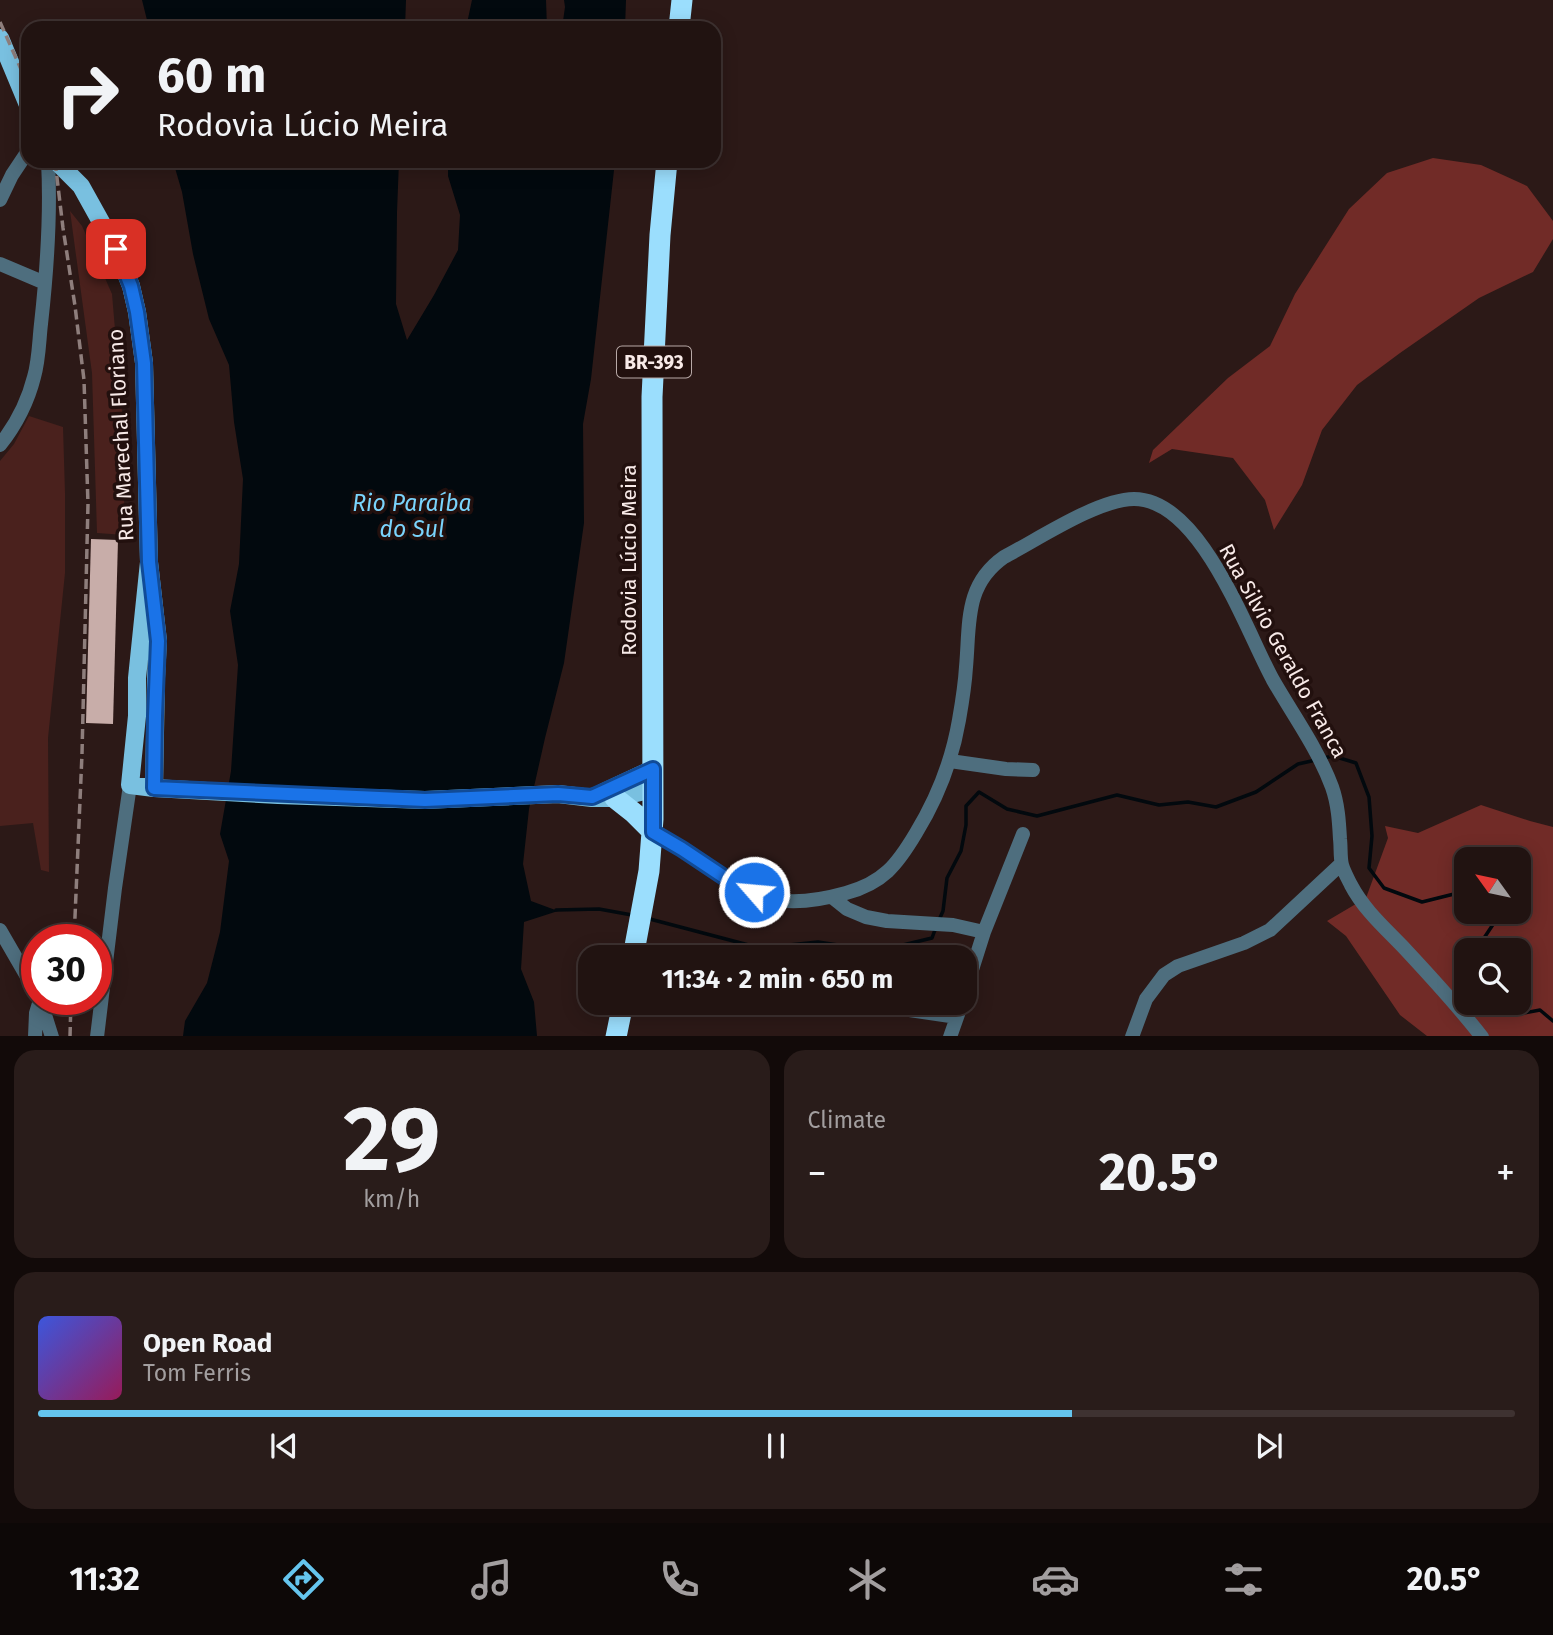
<!DOCTYPE html>
<meta charset="utf-8">
<style>
:root{--surface:#211311;--page:#291c1a;--text:#f1f3f6;--muted:#a29e9f;--line:#3e3231;--accent:#65c5ee}
body{margin:0;font-family:"Fira Sans",sans-serif;background:var(--page);color:var(--text);height:100vh;display:flex;flex-direction:column;font-size:26px;white-space:nowrap}
*{box-sizing:border-box;margin:0}
p{font-size:23px;color:var(--muted)}
.icon{flex:none;width:38px;height:38px;fill:none;stroke:currentColor;stroke-width:2;stroke-linecap:round;stroke-linejoin:round}
.map{position:relative;height:1036px;overflow:hidden}
.drawer{display:flex;flex-direction:column;gap:14px;padding:14px;background:#120a09;flex:1}
.drawer>*{flex:none}
.guide{position:absolute;left:21px;top:21px;width:700px;height:147px;border-radius:21px;box-shadow:0 4px 18px #0003,0 0 0 2px var(--line);background:#211311;color:var(--text);overflow:hidden}
.needle{width:46px;rotate:303deg}
.tools{position:absolute;left:1454px;top:847px;display:grid;gap:14px}
.tools a{display:grid;place-items:center;width:77px;height:77px;border-radius:14px;background:var(--surface);box-shadow:0 4px 18px #0003,0 0 0 2px var(--line);font-size:35px}
.speed{position:absolute;left:21px;top:924px;display:flex;gap:14px;font-size:35px;font-weight:700;text-align:center}
.speed>*{display:grid;place-content:center;width:91px;height:91px;border-radius:50%;background:var(--surface);box-shadow:0 4px 18px #0003,0 0 0 2px var(--line);line-height:1}
.speed .limit{border:10px solid #d22;background:#fff;color:#111}
.pin{position:absolute;display:grid;place-items:center;width:60px;height:60px;color:#fff;margin:-30px;border-radius:14px;box-shadow:0 4px 10px #0006}
.me{position:absolute;width:77px;margin:-38px;rotate:297deg;stroke-linejoin:round;filter:drop-shadow(0 0 5px #0008)}
.turn{display:flex;align-items:center;gap:24px;height:147px;padding:0 21px;font-size:32px}
.turn .icon{width:91px;height:91px;stroke-width:2.5}
.turn b{display:block;font-size:49px;line-height:60px}
.big{font-size:52px;font-weight:700;line-height:1.1}
.drawer .widget{flex:1;display:flex;flex-direction:column;justify-content:center;gap:10px;min-width:0;padding:0 24px;border-radius:21px;background:var(--page)}
.drawer .dial{align-items:center;gap:0}
.dial b{font-size:91px;line-height:1}
.song{display:flex;align-items:center;gap:21px}
.cover{width:84px;height:84px;border-radius:10px;background:linear-gradient(135deg,hsl(230 70% 55%),hsl(330 70% 35%))}
.played{height:7px;border-radius:4px;background:linear-gradient(90deg,var(--accent) 70%,var(--line) 70%)}
.keys{display:flex;justify-content:space-around;direction:ltr}
.heat{display:flex;justify-content:space-between;align-items:center;font-size:38px;direction:ltr}
.drawer .tiles{flex:1;display:grid;gap:14px;grid-template-columns:1fr 1fr}
.widget:last-child{grid-column:span 2}
.trip{position:absolute;left:578px;top:945px;width:399px;height:70px;border-radius:21px;background:var(--surface);box-shadow:0 4px 18px #0003,0 0 0 2px var(--line);font-weight:700;line-height:70px;text-align:center}
.dock{display:flex;height:112px;justify-content:space-around;align-items:center;background:#0d0807;color:var(--muted)}
.dock .icon{width:49px;height:49px}
.dock .active{color:var(--accent)}
.dock b{font-size:32px;color:var(--text)}
.map>svg:first-child{display:block}
.green{fill:#4a211d}
.forest{fill:#712b27;fill-rule:evenodd}
.water{fill:#02090e}
.lines{fill:none;stroke-linecap:round;stroke-linejoin:round}
.stream{stroke:#02090e;stroke-width:3.5}
.building{fill:#c8ada9}
.minor{stroke:#4e6e7e;stroke-width:14}
.major{stroke:#79c0e0;stroke-width:18}
.highway{stroke:#9bdefd;stroke-width:21}
.rail{stroke:#8e7e7c;stroke-width:3.5;stroke-dasharray:10 5;stroke-linecap:butt}
.route-casing{stroke:#114b97;stroke-width:18}
.route{stroke:#1a73e8;stroke-width:12}
.labels{text-anchor:middle;stroke-width:7;stroke-linejoin:round;paint-order:stroke}
.shield{fill:#22100e;stroke:#b8a9a7;stroke-width:2}
.shield-label{font-size:19px;font-weight:bold;fill:#f8eae8}
.street-label{font-size:21px;fill:#f8eae8;stroke:#22100e}
.water-label{font-size:23px;font-style:italic;fill:#7ad4fc;stroke:#22100e}
</style>
<div class="map">
<svg width="1553" height="1037" viewBox="0 0 1553 1037">
<rect width="100%" height="100%" fill="#2c1917"/>
<!-- green -->
<path class="green" d="M70,211l12,15 30,68 10,118 3,123 -28,-2 -5,-160z
M29,416l34,11 2,66v80l-17,165 1,134 -8,-2 -8,-47 -33,3v-365l14,-17z"/>
<!-- forest -->
<path class="forest" d="M1433,158l48,7 46,21 26,35v18l-20,33 -54,26 -79,55 -43,32 -35,45 -20,55 -28,45 -9,-30 -32,-42 -61,-9 -23,14 4,-13 75,-72 42,-32 25,-52 54,-85 38,-36z
M1481,805l49,16 23,6v209h-126l-27,-21 -54,-79 -19,-15 39,-23 22,-60 -3,-12 33,7zM1466,859h53v53h-53zM1466,950h53v53h-53z"/>
<!-- water -->
<path class="water" d="M142,0h264l-1,28h-256z
M472,0h74l1,28h-81z
M564,0h62l-1,28h-63l3,-21z
M173,161h226l-2,51 -1,92 11,36 27,-45 24,-45 2,-35 -12,-39v-15h167l-24,218 -8,45 1,99 -20,140 -19,75 -16,71 -6,55 8,37 27,10 -34,11 -3,47 13,33 3,34h-354l2,-15 22,-38 13,-51 9,-71 -9,-27 11,-63 4,-61 3,-45 -8,-54 9,-47 4,-85 -9,-57 -5,-57 -20,-46 -16,-65 -11,-62z"/>
<g class="lines">
<!-- stream -->
<path class="stream" d="M1323,758l10,-2 23,7 13,34 3,39 -3,32 15,20 38,14 44,-11
M556,910l43,-1 33,6
M646,918l114,30 58,-6 60,9 54,-13 4,-11
M939,920l4,-9 4,-33 14,-27 5,-26v-19l13,-14 28,17 30,7 80,-21 42,10 29,-3 28,5 40,-15 42,-28 18,-4
M1476,950l20,-30 -6,-8
M1496,1003l17,12 27,-5 13,11"/>
</g>
<!-- building -->
<path class="building" d="M91,539l27,1 -5,184 -27,-1z"/>
<g class="lines">
<!-- minor -->
<path class="minor" d="M0,200l12,-25 16,-24
M0,264l45,19
M0,445c15,-19 28,-44 34,-68 5,-17 5,-36 7,-53 6,-54 10,-109 7,-163
M950,761l56,8 27,1
M653,832c10,6 22,12 32,19 26,18 51,38 82,47 26,7 54,2 79,-5 37,-10 51,-28 70,-60 22,-36 36,-72 43,-113 3,-17 6,-36 7,-53 4,-43 -2,-82 38,-110 33,-17 94,-58 130,-58 67,0 112,132 139,181 20,35 45,69 59,107 6,17 7,34 8,52 1,8 0,18 2,26 2,7 6,14 9,20 13,25 35,44 54,64 27,29 53,57 77,88
M832,897l15,12 19,8 21,4 66,4 31,7 -20,63
M0,930l37,64
M984,932l39,-98
M40,999l12,38
M861,1003l96,14
M35,1037l1,-24 4,-13
M97,1037l18,-149 15,-103
M950,1037l12,-34
M1132,1037l14,-38 18,-24 14,-9 66,-23 26,-13 71,-66"/>
<!-- major -->
<path class="major" d="M0,38l28,67
M56,161l25,25 35,63 15,37 6,26 7,51 5,199 9,79 -2,37 -2,110
M149,562l-12,116v38l-7,69 24,3 124,7 147,5 133,-6 34,4h23l38,-9
M602,793l51,-24"/>
<!-- highway -->
<path class="highway" d="M679,28l3,-28
M615,798l19,15 19,19
M633,957l16,-86 4,-52 -1,-422 8,-162 7,-74
M616,1037l7,-34"/>
<!-- rail -->
<path class="rail" d="M0,22l28,63
M55,161l8,67 12,78 9,74 4,124 -6,250 -8,186
M70,1037l1,-38"/>
</g>
<g class="lines">
<defs>
<path id="route" d="M116,249l15,37 6,26 7,51 5,199 9,79 -3,75 -1,72 271,12 133,-6 34,3 61,-28v63l29,17 57,38 15,5"/>
</defs>
<!-- route casing -->
<use href="#route" class="route-casing"/>
<!-- route -->
<use href="#route" class="route"/>
</g>
<g class="labels">
<!-- shield labels -->
<rect class="shield" x="617" y="346.5" width="74" height="31" rx="5"/>
<g class="shield-label">
<text x="654" y="369">BR-393</text>
</g>
<!-- street labels -->
<g class="street-label">
<text transform="translate(121 435) rotate(-93)" y="7">Rua Marechal Floriano</text>
<text transform="translate(629 560) rotate(-90)" y="7">Rodovia Lúcio Meira</text>
<text transform="translate(1283 651) rotate(61)" y="7">Rua Silvio Geraldo Franca</text>
</g>
<!-- water labels -->
<g class="water-label">
<text x="412" y="511">Rio Paraíba<tspan x="412" dy="26">do Sul</tspan></text>
</g>
</g>
</svg>
<div class="tools">
<a><svg class="needle" viewBox="-14 -14 28 28"><path d="M0-13l5 13h-10z" fill="#e53935"/><path d="M0 13l5-13h-10z" fill="#a29e9f"/></svg></a>
<a><svg class="icon" aria-label="search" viewBox="0 0 24 24"><circle cx="10" cy="10" r="6"/><path d="M15 15l6 6"/></svg></a>
</div>
<div class="speed"><div class="limit">30</div></div>
<div class="pin" style="left:116px;top:249px;background:#d93025"><svg class="icon" aria-label="arrive" viewBox="0 0 24 24"><path d="M6 21V4h12l-3 4 3 4H6"/></svg></div>
<svg class="me" style="left:754px;top:892px" viewBox="-20 -20 40 40"><circle r="17" fill="#1a73e8" stroke="#fff" stroke-width="3"/><path d="M0-11L8 9 0 5-8 9z" fill="#fff"/></svg>
<div class="trip">11:34 · 2 min · 650 m</div>
<div class="guide">
<div class="turn"><svg class="icon" aria-label="right" viewBox="0 0 24 24"><path d="M7 20v-9h11M14 6l5 5-5 5"/></svg><div><b>60 m</b>Rodovia Lúcio Meira</div></div>
</div>
</div>
<section class="drawer">
<div class="tiles">
<div class="widget dial"><b>29</b><p>km/h</p></div>
<div class="widget"><p>Climate</p>
<div class="heat"><a>−</a><b class="big">20.5°</b><a>+</a></div>
</div>
<div class="widget">
<div class="song"><i class="cover"></i><div><b>Open Road</b><p>Tom Ferris</p></div></div>
<div class="played"></div>
<div class="keys"><svg class="icon" aria-label="previous" viewBox="0 0 24 24"><path d="M18 5L8 12l10 7zM5 5v14"/></svg><svg class="icon" aria-label="pause" viewBox="0 0 24 24"><path d="M8 5v14M16 5v14"/></svg><svg class="icon" aria-label="next" viewBox="0 0 24 24"><path d="M6 5l10 7-10 7zM19 5v14"/></svg></div>
</div>
</div>
</section>
<nav class="dock">
<b>11:32</b>
<svg class="icon active" aria-label="directions" viewBox="0 0 24 24"><path d="M12 3l9 9-9 9-9-9zM9 14v-3h6M13 9l2 2-2 2"/></svg>
<svg class="icon" aria-label="music" viewBox="0 0 24 24"><path d="M9 18V5l10-2v13"/><circle cx="6" cy="18" r="3"/><circle cx="16" cy="16" r="3"/></svg>
<svg class="icon" aria-label="phone" viewBox="0 0 24 24"><path d="M5 4h4l2 5-3 2q2 4 5 5l2-3 5 2v4C11 20 4 13 5 4z"/></svg>
<svg class="icon" aria-label="climate" viewBox="0 0 24 24"><path d="M12 3v18M4 7l16 10M4 17L20 7"/></svg>
<svg class="icon" aria-label="car" viewBox="0 0 24 24"><path d="M5 17H2v-5l4-1 3-4h7l3 4 3 1v5h-3M9 17h6M6 11h13"/><circle cx="7" cy="17" r="2"/><circle cx="17" cy="17" r="2"/></svg>
<svg class="icon" aria-label="filters" viewBox="0 0 24 24"><path d="M4 7h16M4 17h16"/><circle cx="9" cy="7" r="2"/><circle cx="15" cy="17" r="2"/></svg>
<b>20.5°</b>
</nav>
